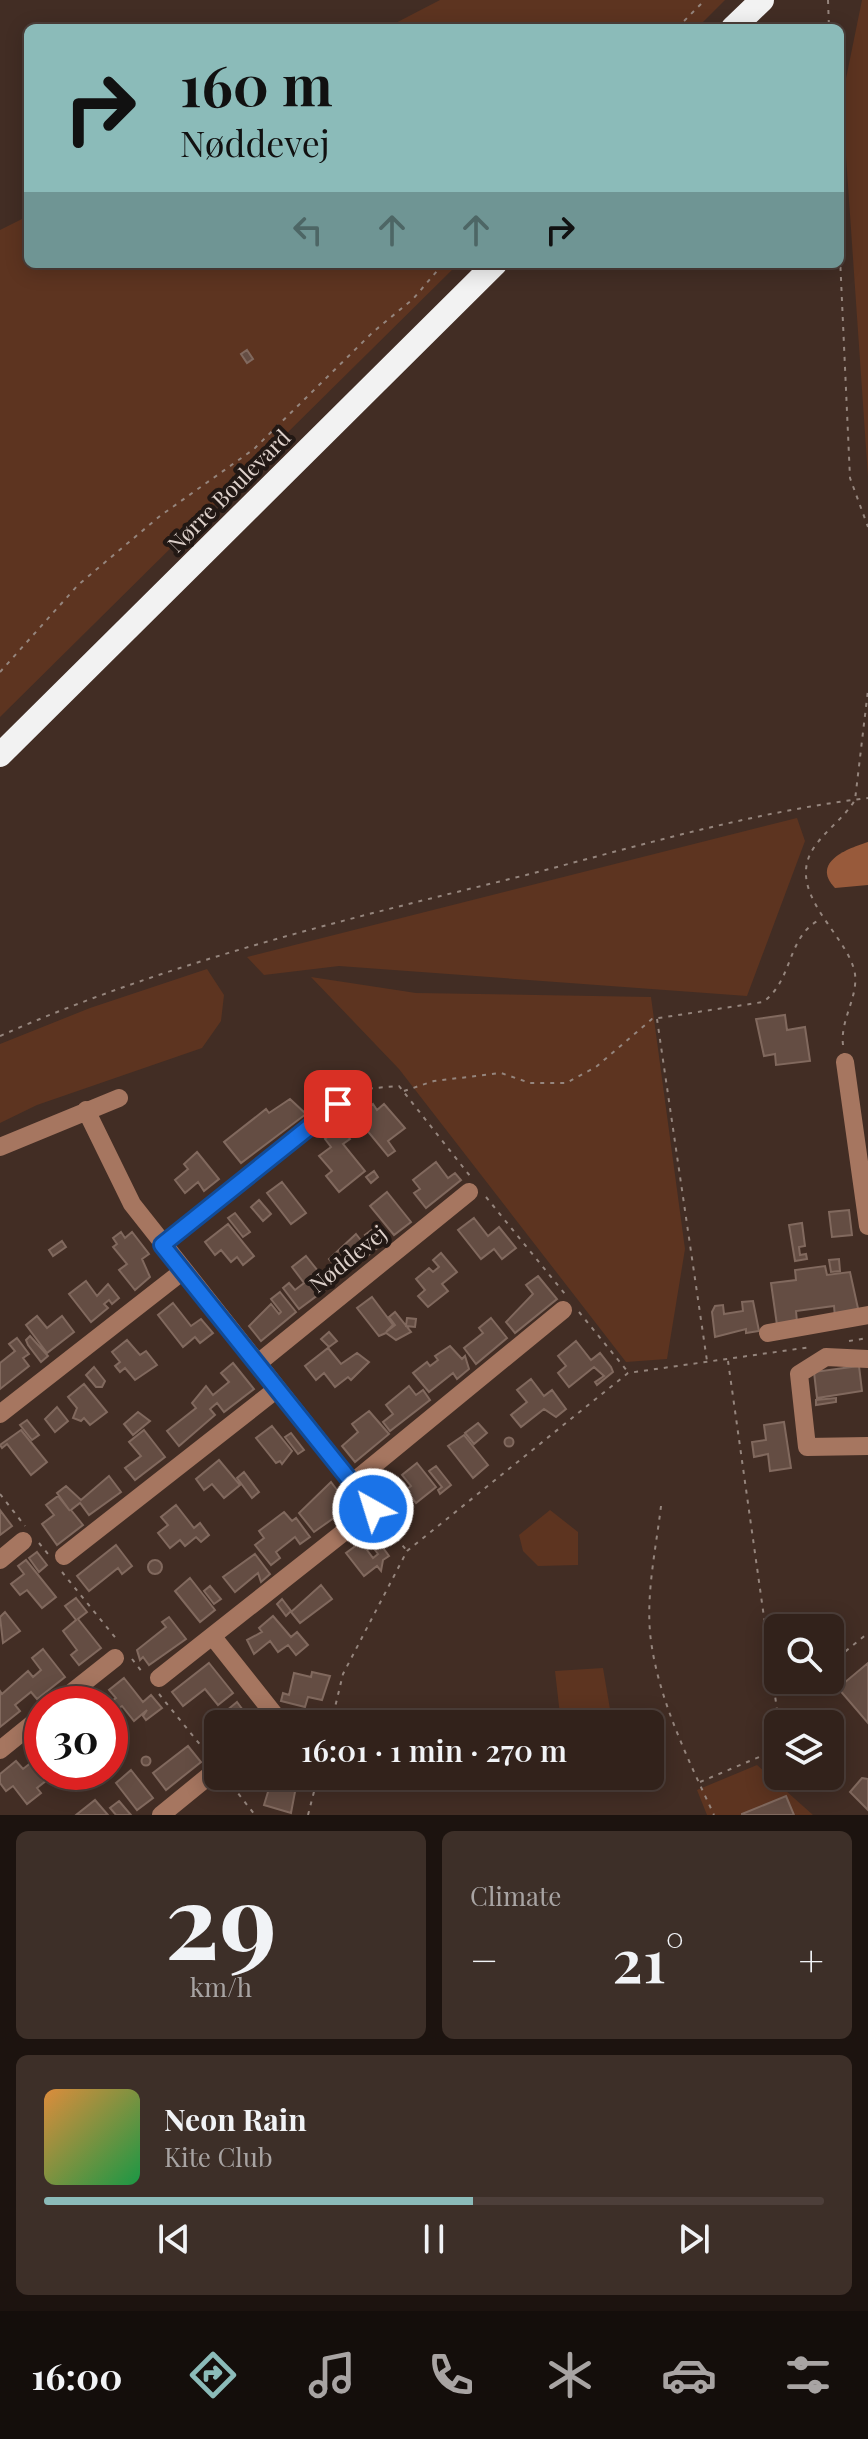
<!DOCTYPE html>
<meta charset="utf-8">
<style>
:root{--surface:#32221b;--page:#3d2f28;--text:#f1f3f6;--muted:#a8a4a3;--line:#4d3f3a;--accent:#8bbbb9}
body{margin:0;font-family:"Playfair Display",serif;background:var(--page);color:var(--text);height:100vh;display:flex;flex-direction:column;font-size:30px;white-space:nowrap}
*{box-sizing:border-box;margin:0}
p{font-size:26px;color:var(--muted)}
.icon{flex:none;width:44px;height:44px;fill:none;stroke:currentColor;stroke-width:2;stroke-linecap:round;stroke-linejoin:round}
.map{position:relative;height:1815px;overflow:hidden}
.sheet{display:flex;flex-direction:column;gap:16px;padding:16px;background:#1c130f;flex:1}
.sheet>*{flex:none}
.banner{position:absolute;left:24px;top:24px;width:820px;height:244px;border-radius:12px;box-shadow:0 4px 20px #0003,0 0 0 2px var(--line);background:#8bbbb9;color:#111;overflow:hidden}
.buttons{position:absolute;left:764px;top:1614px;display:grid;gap:16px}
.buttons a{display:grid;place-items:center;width:80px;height:80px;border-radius:12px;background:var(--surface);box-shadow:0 4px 20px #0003,0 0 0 2px var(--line);font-size:40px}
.speed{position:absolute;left:24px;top:1686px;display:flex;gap:16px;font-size:40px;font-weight:700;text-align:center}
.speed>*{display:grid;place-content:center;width:104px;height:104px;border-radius:50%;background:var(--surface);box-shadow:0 4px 20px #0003,0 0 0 2px var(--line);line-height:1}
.speed .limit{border:12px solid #d22;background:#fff;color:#111}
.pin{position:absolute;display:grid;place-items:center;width:68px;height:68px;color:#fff;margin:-34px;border-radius:16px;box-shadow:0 4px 12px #0006}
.me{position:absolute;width:88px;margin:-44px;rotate:321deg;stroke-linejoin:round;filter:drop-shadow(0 0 6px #0008)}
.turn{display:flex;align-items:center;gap:28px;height:168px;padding:0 24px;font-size:36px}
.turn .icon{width:104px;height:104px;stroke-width:2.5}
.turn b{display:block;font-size:56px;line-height:68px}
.lanes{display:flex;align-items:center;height:76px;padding:0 24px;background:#0003;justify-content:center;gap:40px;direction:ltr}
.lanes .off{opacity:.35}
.big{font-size:60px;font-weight:600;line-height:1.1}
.sheet .tile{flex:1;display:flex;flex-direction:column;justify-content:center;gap:12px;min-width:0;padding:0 28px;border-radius:12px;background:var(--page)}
.sheet .dial{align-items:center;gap:0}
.dial b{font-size:104px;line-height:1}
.song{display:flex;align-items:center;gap:24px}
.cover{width:96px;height:96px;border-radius:12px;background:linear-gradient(135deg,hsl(30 70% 55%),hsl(140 70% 35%))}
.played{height:8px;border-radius:4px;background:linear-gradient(90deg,var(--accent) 55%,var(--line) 55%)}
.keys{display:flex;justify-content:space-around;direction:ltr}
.heat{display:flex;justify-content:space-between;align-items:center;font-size:44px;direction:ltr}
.sheet .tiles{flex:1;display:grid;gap:16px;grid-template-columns:1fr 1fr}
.tile:last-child{grid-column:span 2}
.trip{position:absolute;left:204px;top:1710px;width:460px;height:80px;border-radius:12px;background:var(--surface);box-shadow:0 4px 20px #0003,0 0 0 2px var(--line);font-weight:600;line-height:80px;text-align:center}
.dock{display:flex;height:128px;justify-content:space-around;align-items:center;background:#140e0b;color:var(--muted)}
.dock .icon{width:56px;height:56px}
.dock .current{color:var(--accent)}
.dock b{font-size:36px;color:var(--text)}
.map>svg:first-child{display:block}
.green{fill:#5d3420}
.water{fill:#985a3b}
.building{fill:#644d43;stroke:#81695e;stroke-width:2}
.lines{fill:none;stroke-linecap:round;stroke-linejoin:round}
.path{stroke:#95857d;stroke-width:2;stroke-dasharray:4 6;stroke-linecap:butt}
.minor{stroke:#a67660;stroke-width:18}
.highway{stroke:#f2f2f2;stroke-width:24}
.route-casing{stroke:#114b97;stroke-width:20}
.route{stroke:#1a73e8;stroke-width:14}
.labels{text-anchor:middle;stroke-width:8;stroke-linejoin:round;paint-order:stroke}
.street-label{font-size:22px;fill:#ddd0ca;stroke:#221814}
</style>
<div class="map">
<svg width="868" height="1815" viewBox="0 0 868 1815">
<rect width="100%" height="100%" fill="#422d24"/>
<!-- green -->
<path class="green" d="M440,0h285l-28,28h-311z
M862,0h6v477l-26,-379z
M28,216v48h430l-458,453v-487z
M797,818l8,23 -58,155 -408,-30 -75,9 -17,-18z
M207,969l17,26 -3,26 -19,27 -165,57 -37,18v-79l90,-36z
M311,977l105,16 235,4 34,252 -18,110 -41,3 -227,-293z
M550,1510l28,22v33l-40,1 -15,-15 -4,-16z
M603,1668l9,53 -51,3 -6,-53z
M757,1765l56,50h-106l-10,-25z"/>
<!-- water -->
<path class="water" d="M868,842v43l-33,3c-25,-26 14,-40 33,-46z"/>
<!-- building -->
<path class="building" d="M247,350l6,9 -6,4 -6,-9z
M785,1015l2,15 18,-3 5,34 -34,4 -1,-11 -11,2 -8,-37z
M290,1099l16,15 -65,49 -17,-21 42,-33 3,4z
M373,1104l4,6 7,-6 21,24 -17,13 7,10 -7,5 -32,-39z
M340,1126l10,13 -7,5 22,27 -26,21 -13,-16 6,-5 -13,-15 12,-9 -6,-8z
M197,1152l22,27 -15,12 -6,-9 -13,11 -10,-13 13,-11 -4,-5z
M436,1162l12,16 7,-5 6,7 -35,28 -12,-15 6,-4 -7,-9z
M374,1171l4,6 -7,6 -5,-6z
M282,1182l24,31 -15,11 -24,-31z
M387,1192l24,30 -17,13 -24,-29z
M259,1200l12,14 -8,7 -12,-14z
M849,1210l3,25 -20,2 -3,-25z
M235,1213l15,19 -7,5 -15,-19z
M474,1218l14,18 11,-9 17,21 -14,11 -8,-10 -13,10 -23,-29z
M802,1223l3,23 -6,1 1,8 6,-1 1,5 -12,2 -6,-36z
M228,1224l26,32 -11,9 -6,-8 -6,5 -10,-12 -6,5 -10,-13z
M373,1229l11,14 -8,6 -11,-14z
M121,1232l4,6 7,-6 17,22 -7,5 8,18 -15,13 -16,-20 8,-6 -14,-17 4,-3 -4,-6z
M356,1234l15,19 -28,23 -14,-17z
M62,1241l4,6 -13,9 -4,-6z
M441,1253l16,19 -15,12 6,7 -20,16 -10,-11 7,-6 -9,-11 13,-11 4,4 6,-5 -6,-7z
M306,1256l24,30 -31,23 -16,-21 6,-5 6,7 9,-7 -12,-16z
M839,1259l1,12 -9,1 -2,-12z
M825,1266l2,9 23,-3 9,41 -24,4 -1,-11 -38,5 1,11 -20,3 -6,-42 25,-3 -1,-10z
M538,1276l19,23 -42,34 -9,-11 27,-28 -7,-9z
M86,1281l11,15 11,-12 11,14 -7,6 -3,-4 -5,4 4,4 -17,14 -22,-28z
M280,1292l16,20 -35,29 -12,-15 22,-22 8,10 2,-2 -10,-13z
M372,1297l21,28 -7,7 9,-7 -6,-8 6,-5 16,20 -15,8 -10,-7 -7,3 -22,-28z
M753,1301l6,30 -13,2v-4l-31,8 -3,-25 3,-6 8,-1 1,9 19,-3 -1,-9z
M173,1303l18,23 10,-7 12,14 -13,10 -5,-6 -12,10 -25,-32z
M37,1316l10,12 15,-12 12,16 -27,21 -21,-28z
M407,1318l9,1 -1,8 -9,-1z
M491,1318l16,20 -31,26 -12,-16 19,-15 -4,-5z
M329,1332l8,9 -8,6 -8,-8z
M30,1336l18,20 -7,6 -13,-17 -2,-5z
M17,1338l12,16 -6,4 6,8 -29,23v-26l15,-12 -6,-7z
M127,1340l13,15 6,-4 11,14 -22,15 -10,-12 -5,4 -5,-6 5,-4 -8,-10z
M576,1341l15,19 9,-7 11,14 2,5 -16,13 -2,-3 9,-6 -10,-9 -25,20 -11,-14 8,-7 -8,-10z
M450,1346l12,13 3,-3 4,13 -12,10 -4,-6 -24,19 -16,-19 14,-11 3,4 8,-6 -3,-4z
M328,1348l13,16 16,-11 12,9 -18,18 -3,-3 -13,10 -11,-14 -8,7 -11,-14z
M233,1363l21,26 -30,23 -7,-9 -7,6 5,6 -36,31 -12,-15 29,-23 -4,-5 14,-17 7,9 16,-13 -8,-9z
M859,1366l3,25 -45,7 -3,-26z
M94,1367l11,14 -3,6h-6l-10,-12z
M531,1379l13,17 8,-6 14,19 -10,8 -12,-8 -23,18 -10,-12 16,-13 -10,-12z
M84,1384l23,28 -17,13 -6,-7 -3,3 -8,-3 4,-10 -9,-11z
M409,1386l7,9 7,-5 7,10 -40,31 -7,-9 10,-8 -7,-9z
M836,1398v4l-20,3v-5z
M57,1407l11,14 -13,11 -10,-13z
M369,1411l20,23 -34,28 -13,-16 16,-14 -6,-8z
M138,1412l12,9 -17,14 -9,-11z
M27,1420l12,15 -7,5 -12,-15z
M784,1422l7,46 -21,3 -2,-17 -14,3 -2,-15 14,-2 -2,-15z
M478,1423l9,10 -13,11 -9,-11z
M272,1426l20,25 -10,13 -2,-3 -4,2 -20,-25z
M21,1430l26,32 -16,13 -24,-31 -5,4 -2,-3z
M144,1430l21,27 -30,23 -10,-12 16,-12 -12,-14z
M291,1433l13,17 -6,4 -13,-17z
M464,1435l24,30 -15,13 -25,-32z
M504.5 1442a4.5 4.5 0 1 1 9 0a4.5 4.5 0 1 1-9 0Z
M219,1460l21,25 -16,13 -12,-14 -8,6 -8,-11z
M417,1463l19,24 -20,16 -10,-13 5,-4 -9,-11z
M436,1466l15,19 -11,9 -2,-4 4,-3 -13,-16z
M244,1472l15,20 -7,6 -15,-20z
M109,1476l12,16 -32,23 -9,-12 -9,7 12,15 -26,20 -15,-21 12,-9 -8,-10 12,-9 12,15 -13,-18 9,-7 15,14z
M331,1482l9,12 -5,4 10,12 -31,22 -15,-19z
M176,1505l18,23 6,-5 9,12 -8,7 -5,-5 -11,9 -5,-6 -10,8 -12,-15 10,-8 -7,-8z
M0,1510l12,16 -12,9z
M284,1512l8,9 4,-3 14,19 -10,7 -5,-7 -19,15 4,6 -9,7 -16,-20 9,-7 -5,-7z
M376,1538l13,18 -6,4 -2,11 -4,-5 -13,10 -18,-23 15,-11 12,16 5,-4 -8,-11z
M116,1545l16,21 -10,8 -4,-6 -29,23 -12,-15z
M37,1552l10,13 -8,7 -10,-14z
M255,1554l15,20 -9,8 -3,-9 -23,19 -12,-15z
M26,1560l30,37 -14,11 -15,-18 -7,5 -9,-11 13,-10 -6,-8z
M148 1567a7 7 0 1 1 14 0a7 7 0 1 1-14 0Z
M190,1578l25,32 -15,12 -25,-31z
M321,1585l11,14 -32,24 -9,-11z
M210,1586l11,13 -7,5 -10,-13z
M76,1598l11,14 -9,7 23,29 -22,17 -8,-10 6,-5 -14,-19 13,-11 -11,-14z
M282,1599l9,12 -5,5 -9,-12z
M5,1612l15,19 -17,12 -3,-26z
M273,1616l18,21 6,-5 11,13 -12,10 -8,-10 -10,7 -8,-11 -16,13 -7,-14 15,-8 -3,-4z
M169,1617l17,22 -37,26 -6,-8 -3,3 -3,-10 29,-23 -4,-5z
M43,1649l22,28 -28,22 -6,-7 -16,13 5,6 -20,16v-36l2,3 26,-23 5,6 8,-7 -9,-12z
M209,1663l24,30 -15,12 -13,-16 -22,17 -11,-14z
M868,1663v60l-30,-35z
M312,1672l18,4 -8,24 -14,-3 -3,10 -24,-6 2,-8 6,2 5,-22 17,4z
M124,1678l19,24 8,-7 11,13 -16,12 -3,-4 4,-6 -13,11 -12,-15 -7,5 -6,-8 7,-5 -7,-8z
M237,1702l8,11 -2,2 7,9h-23l-7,-8z
M188,1746l13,16 -35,28 -13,-17z
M141.5 1761a4.5 4.5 0 1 1 9 0a4.5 4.5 0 1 1-9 0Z
M16,1761l7,8 9,-7 15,18 -10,8 4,5 -14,11 -14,-18 -7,5 -6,-8v-9z
M131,1770l22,28 -16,12 -21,-27z
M264,1776h34l-7,37 -27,-8 7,-23 -9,-2z
M862,1778l6,1v31l-18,-18z
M786,1796l8,19h-52v-1z
M95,1800l13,15h-32z
M119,1801l12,14h-15l-6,-7z"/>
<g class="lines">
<!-- path -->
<path class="path" d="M828,0l1,28
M677,28l28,-28
M840,257l10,221 18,49
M0,672l78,-87 82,-69 94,-67 119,-117 40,-33 30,-35
M657,1019l50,342
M0,1036c169,-75 347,-117 526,-161 113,-29 226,-63 342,-77
M843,1045c-3,-25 15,-47 12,-71 -6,-39 -73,-82 -40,-128 12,-17 29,-28 40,-46l13,-110
M404,1091l30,-10 67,-8 29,10h36l30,-16 56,-48 111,-17c31,-22 23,-66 58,-83
M352,1098l11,-9 36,-3 71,90
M486,1197l79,97
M579,1312l49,60
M849,1341l19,-3
M728,1361l51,363
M0,1494l25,32
M661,1506c-5,43 -16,91 -10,135 8,60 38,120 63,174
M384,1522l23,29
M39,1543l9,11
M62,1572l56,69
M132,1659l11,14
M830,1664l38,-31
M773,1683l22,-3
M159,1694l51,63
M331,1724l12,-50 64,-123 221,-178 183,-26
M226,1778l29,37
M700,1782l78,-33
M308,1815l10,-39"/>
<!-- minor -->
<path class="minor" d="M845,1062l23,164
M86,1110l46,94 241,305 -214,169
M0,1147l119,-49
M162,1245l176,-141
M768,1333l100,-18
M868,1359l-42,-2 -27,17 8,73 61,-1
M257,1364l212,-172
M0,1414l183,-143
M352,1483l211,-173
M64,1556l213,-167
M0,1560l23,-19
M213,1637l69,87
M57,1704l58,-46
M0,1750l42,-34
M161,1815l49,-40"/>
<!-- highway -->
<path class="highway" d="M733,28l29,-28
M0,755l495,-491"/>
</g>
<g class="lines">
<defs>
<path id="route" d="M338,1104l-176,141 211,264"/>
</defs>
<!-- route casing -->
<use href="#route" class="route-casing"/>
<!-- route -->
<use href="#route" class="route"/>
</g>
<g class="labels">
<!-- street labels -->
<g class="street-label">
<text transform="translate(229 491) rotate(-45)" y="8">Nørre Boulevard</text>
<text transform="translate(348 1259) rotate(-39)" y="8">Nøddevej</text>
</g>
</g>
</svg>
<div class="buttons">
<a><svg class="icon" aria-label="search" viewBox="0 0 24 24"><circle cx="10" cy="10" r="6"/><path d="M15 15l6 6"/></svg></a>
<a><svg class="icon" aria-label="layers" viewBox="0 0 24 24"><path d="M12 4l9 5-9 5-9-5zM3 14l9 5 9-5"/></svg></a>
</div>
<div class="speed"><div class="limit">30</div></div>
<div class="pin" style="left:338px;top:1104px;background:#d93025"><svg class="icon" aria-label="arrive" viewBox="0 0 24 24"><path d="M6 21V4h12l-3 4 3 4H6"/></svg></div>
<svg class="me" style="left:373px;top:1509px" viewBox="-20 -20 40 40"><circle r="17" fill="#1a73e8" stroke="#fff" stroke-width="3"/><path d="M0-11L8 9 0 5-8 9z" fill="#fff"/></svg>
<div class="trip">16:01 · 1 min · 270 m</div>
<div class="banner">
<div class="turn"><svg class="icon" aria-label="right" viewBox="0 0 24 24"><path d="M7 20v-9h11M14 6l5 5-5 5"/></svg><div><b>160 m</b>Nøddevej</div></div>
<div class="lanes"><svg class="icon off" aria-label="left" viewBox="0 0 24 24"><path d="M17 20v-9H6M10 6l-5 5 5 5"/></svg><svg class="icon off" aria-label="ahead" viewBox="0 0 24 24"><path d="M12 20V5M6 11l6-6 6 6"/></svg><svg class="icon off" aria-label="ahead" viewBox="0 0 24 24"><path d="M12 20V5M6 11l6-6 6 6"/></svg><svg class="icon" aria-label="right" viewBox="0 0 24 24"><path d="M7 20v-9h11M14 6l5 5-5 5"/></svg></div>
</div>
</div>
<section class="sheet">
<div class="tiles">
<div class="tile dial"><b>29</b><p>km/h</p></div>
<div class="tile"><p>Climate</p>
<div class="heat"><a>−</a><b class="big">21°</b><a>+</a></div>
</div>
<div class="tile">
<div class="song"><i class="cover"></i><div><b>Neon Rain</b><p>Kite Club</p></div></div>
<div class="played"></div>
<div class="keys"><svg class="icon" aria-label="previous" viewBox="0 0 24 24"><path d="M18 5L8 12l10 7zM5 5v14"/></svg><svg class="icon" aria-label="pause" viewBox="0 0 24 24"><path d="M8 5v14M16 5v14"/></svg><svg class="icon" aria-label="next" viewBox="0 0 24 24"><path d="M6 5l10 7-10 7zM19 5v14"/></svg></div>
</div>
</div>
</section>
<nav class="dock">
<b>16:00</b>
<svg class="icon current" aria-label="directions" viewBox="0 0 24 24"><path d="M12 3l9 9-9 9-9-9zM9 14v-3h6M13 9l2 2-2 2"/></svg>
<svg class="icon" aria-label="music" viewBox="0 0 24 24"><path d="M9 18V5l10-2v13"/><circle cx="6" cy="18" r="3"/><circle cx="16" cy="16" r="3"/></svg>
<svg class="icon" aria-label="phone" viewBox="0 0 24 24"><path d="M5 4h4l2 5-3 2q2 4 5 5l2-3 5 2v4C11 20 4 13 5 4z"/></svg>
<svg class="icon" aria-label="climate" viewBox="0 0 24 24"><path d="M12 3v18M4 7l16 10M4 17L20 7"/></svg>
<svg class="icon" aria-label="car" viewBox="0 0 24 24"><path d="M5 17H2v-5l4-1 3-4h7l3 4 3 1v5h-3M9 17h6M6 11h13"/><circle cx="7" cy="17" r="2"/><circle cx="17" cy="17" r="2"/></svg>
<svg class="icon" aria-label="filters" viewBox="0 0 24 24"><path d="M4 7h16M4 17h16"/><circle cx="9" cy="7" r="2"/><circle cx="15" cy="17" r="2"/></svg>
</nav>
